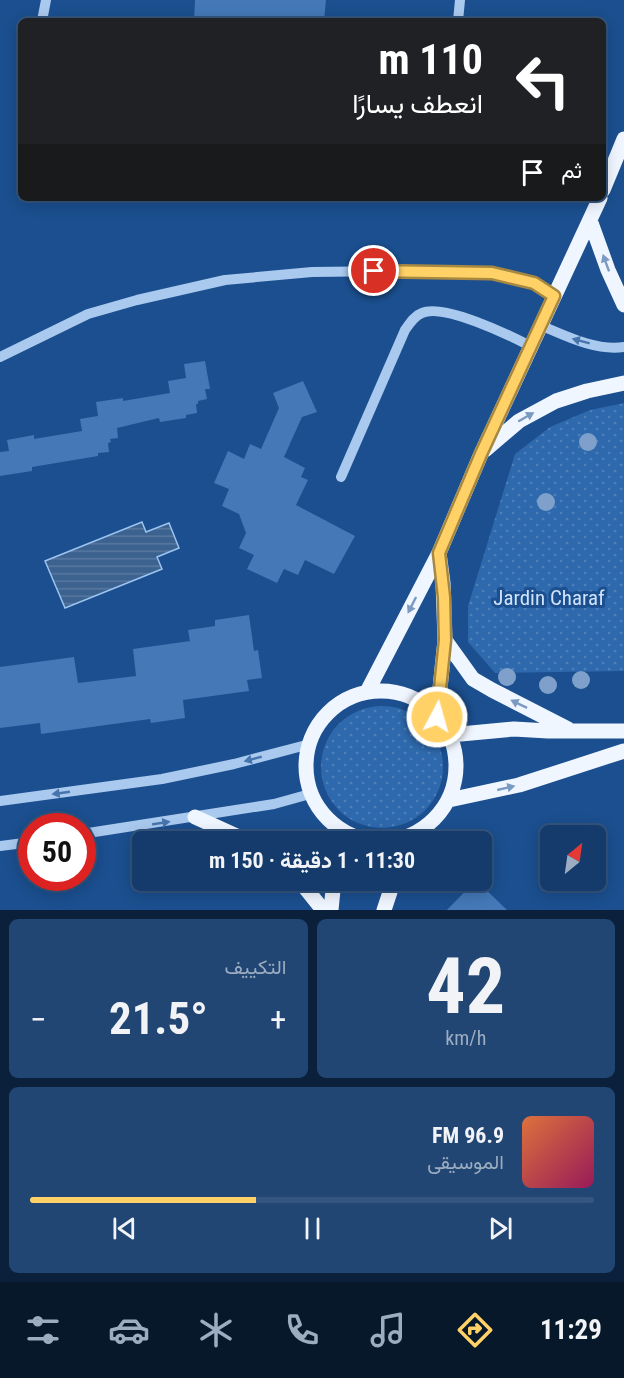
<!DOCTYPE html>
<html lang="ar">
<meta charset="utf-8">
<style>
:root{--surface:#143b6b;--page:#214673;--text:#f1f3f6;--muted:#9dadc1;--line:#33557e;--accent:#ffd166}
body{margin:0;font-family:"Roboto Condensed",Vazirmatn,sans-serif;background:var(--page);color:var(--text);direction:rtl;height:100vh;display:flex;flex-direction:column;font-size:22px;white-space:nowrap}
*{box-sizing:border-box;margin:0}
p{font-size:20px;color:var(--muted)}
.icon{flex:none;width:33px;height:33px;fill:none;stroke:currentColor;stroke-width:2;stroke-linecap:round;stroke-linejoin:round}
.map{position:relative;height:910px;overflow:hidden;direction:ltr}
.details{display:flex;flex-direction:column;gap:9px;padding:9px;background:#0b203b;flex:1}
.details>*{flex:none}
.guide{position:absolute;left:18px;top:18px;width:588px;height:183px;border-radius:9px;box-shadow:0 3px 15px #0003,0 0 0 2px var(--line);direction:rtl;background:#202124;color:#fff;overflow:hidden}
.needle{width:39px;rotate:29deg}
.buttons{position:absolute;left:540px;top:825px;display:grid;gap:12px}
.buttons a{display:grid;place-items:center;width:66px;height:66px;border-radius:9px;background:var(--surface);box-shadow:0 3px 15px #0003,0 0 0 2px var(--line);font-size:30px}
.speed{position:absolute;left:18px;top:813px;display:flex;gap:12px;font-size:30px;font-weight:700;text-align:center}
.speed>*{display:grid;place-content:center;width:78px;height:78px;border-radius:50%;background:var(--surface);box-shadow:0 3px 15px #0003,0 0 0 2px var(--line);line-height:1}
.speed .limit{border:9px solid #d22;background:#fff;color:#111}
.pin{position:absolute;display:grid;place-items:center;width:51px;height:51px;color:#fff;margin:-26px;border:3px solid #fff;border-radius:50%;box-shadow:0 2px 6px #0007}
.me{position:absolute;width:66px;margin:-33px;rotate:6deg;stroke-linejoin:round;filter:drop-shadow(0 0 4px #0008)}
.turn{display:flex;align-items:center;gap:21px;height:126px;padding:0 24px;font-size:27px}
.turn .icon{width:78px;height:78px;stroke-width:2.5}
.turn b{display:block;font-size:42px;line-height:51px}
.then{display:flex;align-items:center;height:57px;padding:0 24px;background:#0003;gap:12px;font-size:22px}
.big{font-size:45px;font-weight:700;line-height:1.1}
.details .widget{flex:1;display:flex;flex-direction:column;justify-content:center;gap:9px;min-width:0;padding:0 21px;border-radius:9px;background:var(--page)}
.details .dial{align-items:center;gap:0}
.dial b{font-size:78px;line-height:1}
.song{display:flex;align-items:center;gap:18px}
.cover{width:72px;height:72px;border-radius:9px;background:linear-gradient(135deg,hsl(20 70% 55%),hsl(330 70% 35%))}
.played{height:6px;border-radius:3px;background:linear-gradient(90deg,var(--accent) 40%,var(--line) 40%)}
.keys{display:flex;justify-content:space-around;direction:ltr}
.heat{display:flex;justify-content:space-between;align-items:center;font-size:33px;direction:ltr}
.details .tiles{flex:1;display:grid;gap:9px;grid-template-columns:1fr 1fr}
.widget:last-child{grid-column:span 2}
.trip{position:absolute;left:132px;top:831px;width:360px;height:60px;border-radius:9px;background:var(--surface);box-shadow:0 3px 15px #0003,0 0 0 2px var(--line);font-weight:700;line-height:60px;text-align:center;direction:rtl}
.dock{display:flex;height:96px;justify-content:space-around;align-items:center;background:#08182b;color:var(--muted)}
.dock .icon{width:42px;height:42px}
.dock .selected{color:var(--accent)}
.dock b{font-size:27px;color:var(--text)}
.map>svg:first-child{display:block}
.green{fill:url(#green-dots)}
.water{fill:url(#water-rules);stroke:#9cc4f0;stroke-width:1.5}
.building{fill:#4478b7}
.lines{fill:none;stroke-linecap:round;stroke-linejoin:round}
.minor{stroke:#a9c9ee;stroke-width:10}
.major{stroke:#f0f6ff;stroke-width:15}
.tree{fill:#7ea0ca}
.oneway{fill:#7b9ac1}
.oneway2{fill:#4674ac}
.route-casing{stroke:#a68842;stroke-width:15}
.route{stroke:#ffd166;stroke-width:10}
.labels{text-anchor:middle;stroke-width:6;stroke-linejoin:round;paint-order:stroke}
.park-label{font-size:21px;fill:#cfe3fa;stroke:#1b4f8f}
</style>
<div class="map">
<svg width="624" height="910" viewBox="0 0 624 910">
<defs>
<pattern id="green-dots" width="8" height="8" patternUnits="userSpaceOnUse" patternTransform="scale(1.5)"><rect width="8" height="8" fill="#2e69ad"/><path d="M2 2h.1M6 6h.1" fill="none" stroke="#4d80b9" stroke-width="1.8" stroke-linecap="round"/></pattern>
<pattern id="water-rules" width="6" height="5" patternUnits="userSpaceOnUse" patternTransform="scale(1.5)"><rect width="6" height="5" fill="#3c6290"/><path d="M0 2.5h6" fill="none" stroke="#597aa1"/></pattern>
</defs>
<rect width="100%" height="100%" fill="#1b4f8f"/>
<!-- green -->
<path class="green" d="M624,403v268l-129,2 -27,-31v-36l47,-152 35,-27 40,-17z
M321 767a61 61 0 1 1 122 0a61 61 0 1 1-122 0Z"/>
<!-- water -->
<path class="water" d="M142,522l4,10 23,-9 10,25 -22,9 5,12 -97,39 -20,-47z"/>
<!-- building -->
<path class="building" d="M195,0h131l-2,21h-130z
M205,361l5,28h-5l2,10 -9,2v3h-2l1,9 -11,2v3l-26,4 -1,-4 -42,10 1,10 -8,1 1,3 -3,1 1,9 -11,1v3l-66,11v4l-32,5v-24l9,-1 -2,-11 27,-5v4l48,-8 -2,-12 18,-3 -2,-14 27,-4v3l47,-8 -2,-12 18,-3 -2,-14z
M303,381l14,31 -15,5 -18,40 21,11 -4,9 7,3 -12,25 59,31 -21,38 -29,-14 -7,15 -14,-6 -7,14 -30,-14 7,-14 -15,-7 7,-15 -7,-19 -17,-8 7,-17 -15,-6 14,-32 16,8 6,-15 11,5 18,-41 -6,-15z
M249,615l5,36 4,-1 4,28 -15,2 2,11 -66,9 2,18 -34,5 -1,-4 -109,15 -1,-11 -40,5v-61l74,-10 4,26 58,-7 -3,-27 57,-8 -2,-11 27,-4v-6z
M476,880l31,30h-60z"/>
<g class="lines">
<!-- minor -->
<path class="minor" d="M42,21l4,-21
M458,21l2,-21
M540,325c26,11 55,26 84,22
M0,357l88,-43 49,-14 88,-20 87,-8 83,-1 97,2 42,10 20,13
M341,477l64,-147c5,-7 9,-14 17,-17 21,-10 87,22 108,33
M0,801l162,-22 72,-15 76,-20
M82,834l192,-30 36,-10
M0,846l32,-4"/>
<!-- major -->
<path class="major" d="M603,190l21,-51
M590,220l18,50 16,35
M485,450l34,-29 37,-20 31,-10 37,-8
M445,640l28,39 19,11 76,39
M368,690l71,-137 42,-99 119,-256
M306 766a75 75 0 1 1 150 0a75 75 0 1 1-150 0Z
M437,717l8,-77 -2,-57 -4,-30
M450,735l64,-6 34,2h76
M449,800l70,-15 105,-34
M195,817l55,25
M299,880l24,30
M331,910l3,-30
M384,910l10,-30"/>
</g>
<!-- trees -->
<g class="tree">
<circle cx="588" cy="442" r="9"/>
<circle cx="546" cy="502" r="9"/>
<circle cx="507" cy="677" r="9"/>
<circle cx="581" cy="680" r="9"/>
<circle cx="548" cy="685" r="9"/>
</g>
<!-- one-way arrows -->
<defs><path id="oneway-solid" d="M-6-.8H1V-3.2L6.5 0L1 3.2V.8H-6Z" transform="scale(1.5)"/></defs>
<g class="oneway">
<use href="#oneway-solid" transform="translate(606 263) rotate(-110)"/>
<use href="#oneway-solid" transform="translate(526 417) rotate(-30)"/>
<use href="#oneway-solid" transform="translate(412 605) rotate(117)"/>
<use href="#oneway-solid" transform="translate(519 704) rotate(-154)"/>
<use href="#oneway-solid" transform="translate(506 788) rotate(-13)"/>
</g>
<g class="oneway2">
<use href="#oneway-solid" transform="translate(581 341) rotate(-165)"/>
<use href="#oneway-solid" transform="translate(253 759) rotate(165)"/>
<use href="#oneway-solid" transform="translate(61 793) rotate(172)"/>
<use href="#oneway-solid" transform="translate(161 823) rotate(-9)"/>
</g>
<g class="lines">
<defs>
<path id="route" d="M374,271l118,2 42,10 20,13 -73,158 -42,99 5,44 1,43 -8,77"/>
</defs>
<!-- route casing -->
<use href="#route" class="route-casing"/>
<!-- route -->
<use href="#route" class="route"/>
</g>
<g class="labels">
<!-- park labels -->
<g class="park-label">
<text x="549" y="605">Jardin Charaf</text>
</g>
</g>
</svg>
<div class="buttons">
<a><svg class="needle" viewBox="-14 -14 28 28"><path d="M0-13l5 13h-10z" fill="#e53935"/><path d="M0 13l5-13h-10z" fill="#9dadc1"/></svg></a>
</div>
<div class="speed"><div class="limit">50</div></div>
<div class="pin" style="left:374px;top:271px;background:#d93025"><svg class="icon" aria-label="arrive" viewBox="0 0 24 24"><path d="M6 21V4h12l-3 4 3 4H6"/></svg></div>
<svg class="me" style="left:437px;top:717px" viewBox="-20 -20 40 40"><circle r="17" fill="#ffd166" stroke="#fff" stroke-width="3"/><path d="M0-11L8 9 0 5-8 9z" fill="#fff"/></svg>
<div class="trip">11:30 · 1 دقيقة · 150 m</div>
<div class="guide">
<div class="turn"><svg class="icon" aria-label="left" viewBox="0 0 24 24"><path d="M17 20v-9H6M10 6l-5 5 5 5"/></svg><div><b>110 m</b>انعطف يسارًا</div></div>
<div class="then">ثم<svg class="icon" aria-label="arrive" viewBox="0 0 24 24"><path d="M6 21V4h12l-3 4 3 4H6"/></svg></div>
</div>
</div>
<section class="details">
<div class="tiles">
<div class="widget dial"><b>42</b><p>km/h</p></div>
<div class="widget"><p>التكييف</p>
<div class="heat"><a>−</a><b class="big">21.5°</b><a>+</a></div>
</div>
<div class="widget">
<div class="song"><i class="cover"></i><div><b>96.9 FM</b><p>الموسيقى</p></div></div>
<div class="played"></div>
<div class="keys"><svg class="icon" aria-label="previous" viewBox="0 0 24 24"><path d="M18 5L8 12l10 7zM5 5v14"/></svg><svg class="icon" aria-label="pause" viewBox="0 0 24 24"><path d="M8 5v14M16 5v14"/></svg><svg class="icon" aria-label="next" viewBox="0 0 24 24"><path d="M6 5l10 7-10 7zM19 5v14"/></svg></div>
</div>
</div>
</section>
<nav class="dock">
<b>11:29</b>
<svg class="icon selected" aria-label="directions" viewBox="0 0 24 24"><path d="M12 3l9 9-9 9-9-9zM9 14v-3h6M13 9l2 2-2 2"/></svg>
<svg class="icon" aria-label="music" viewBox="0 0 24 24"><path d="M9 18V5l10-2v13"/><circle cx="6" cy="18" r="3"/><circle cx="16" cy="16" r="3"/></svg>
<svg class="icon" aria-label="phone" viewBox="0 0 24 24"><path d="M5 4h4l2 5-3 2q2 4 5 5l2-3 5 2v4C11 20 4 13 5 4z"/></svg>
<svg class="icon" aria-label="climate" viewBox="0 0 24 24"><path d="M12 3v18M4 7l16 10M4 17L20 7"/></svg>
<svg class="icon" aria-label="car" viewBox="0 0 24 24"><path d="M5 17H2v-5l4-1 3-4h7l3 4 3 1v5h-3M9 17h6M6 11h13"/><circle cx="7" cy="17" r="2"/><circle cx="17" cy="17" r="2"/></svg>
<svg class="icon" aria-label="filters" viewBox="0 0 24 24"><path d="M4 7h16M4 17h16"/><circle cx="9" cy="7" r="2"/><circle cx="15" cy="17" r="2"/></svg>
</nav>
